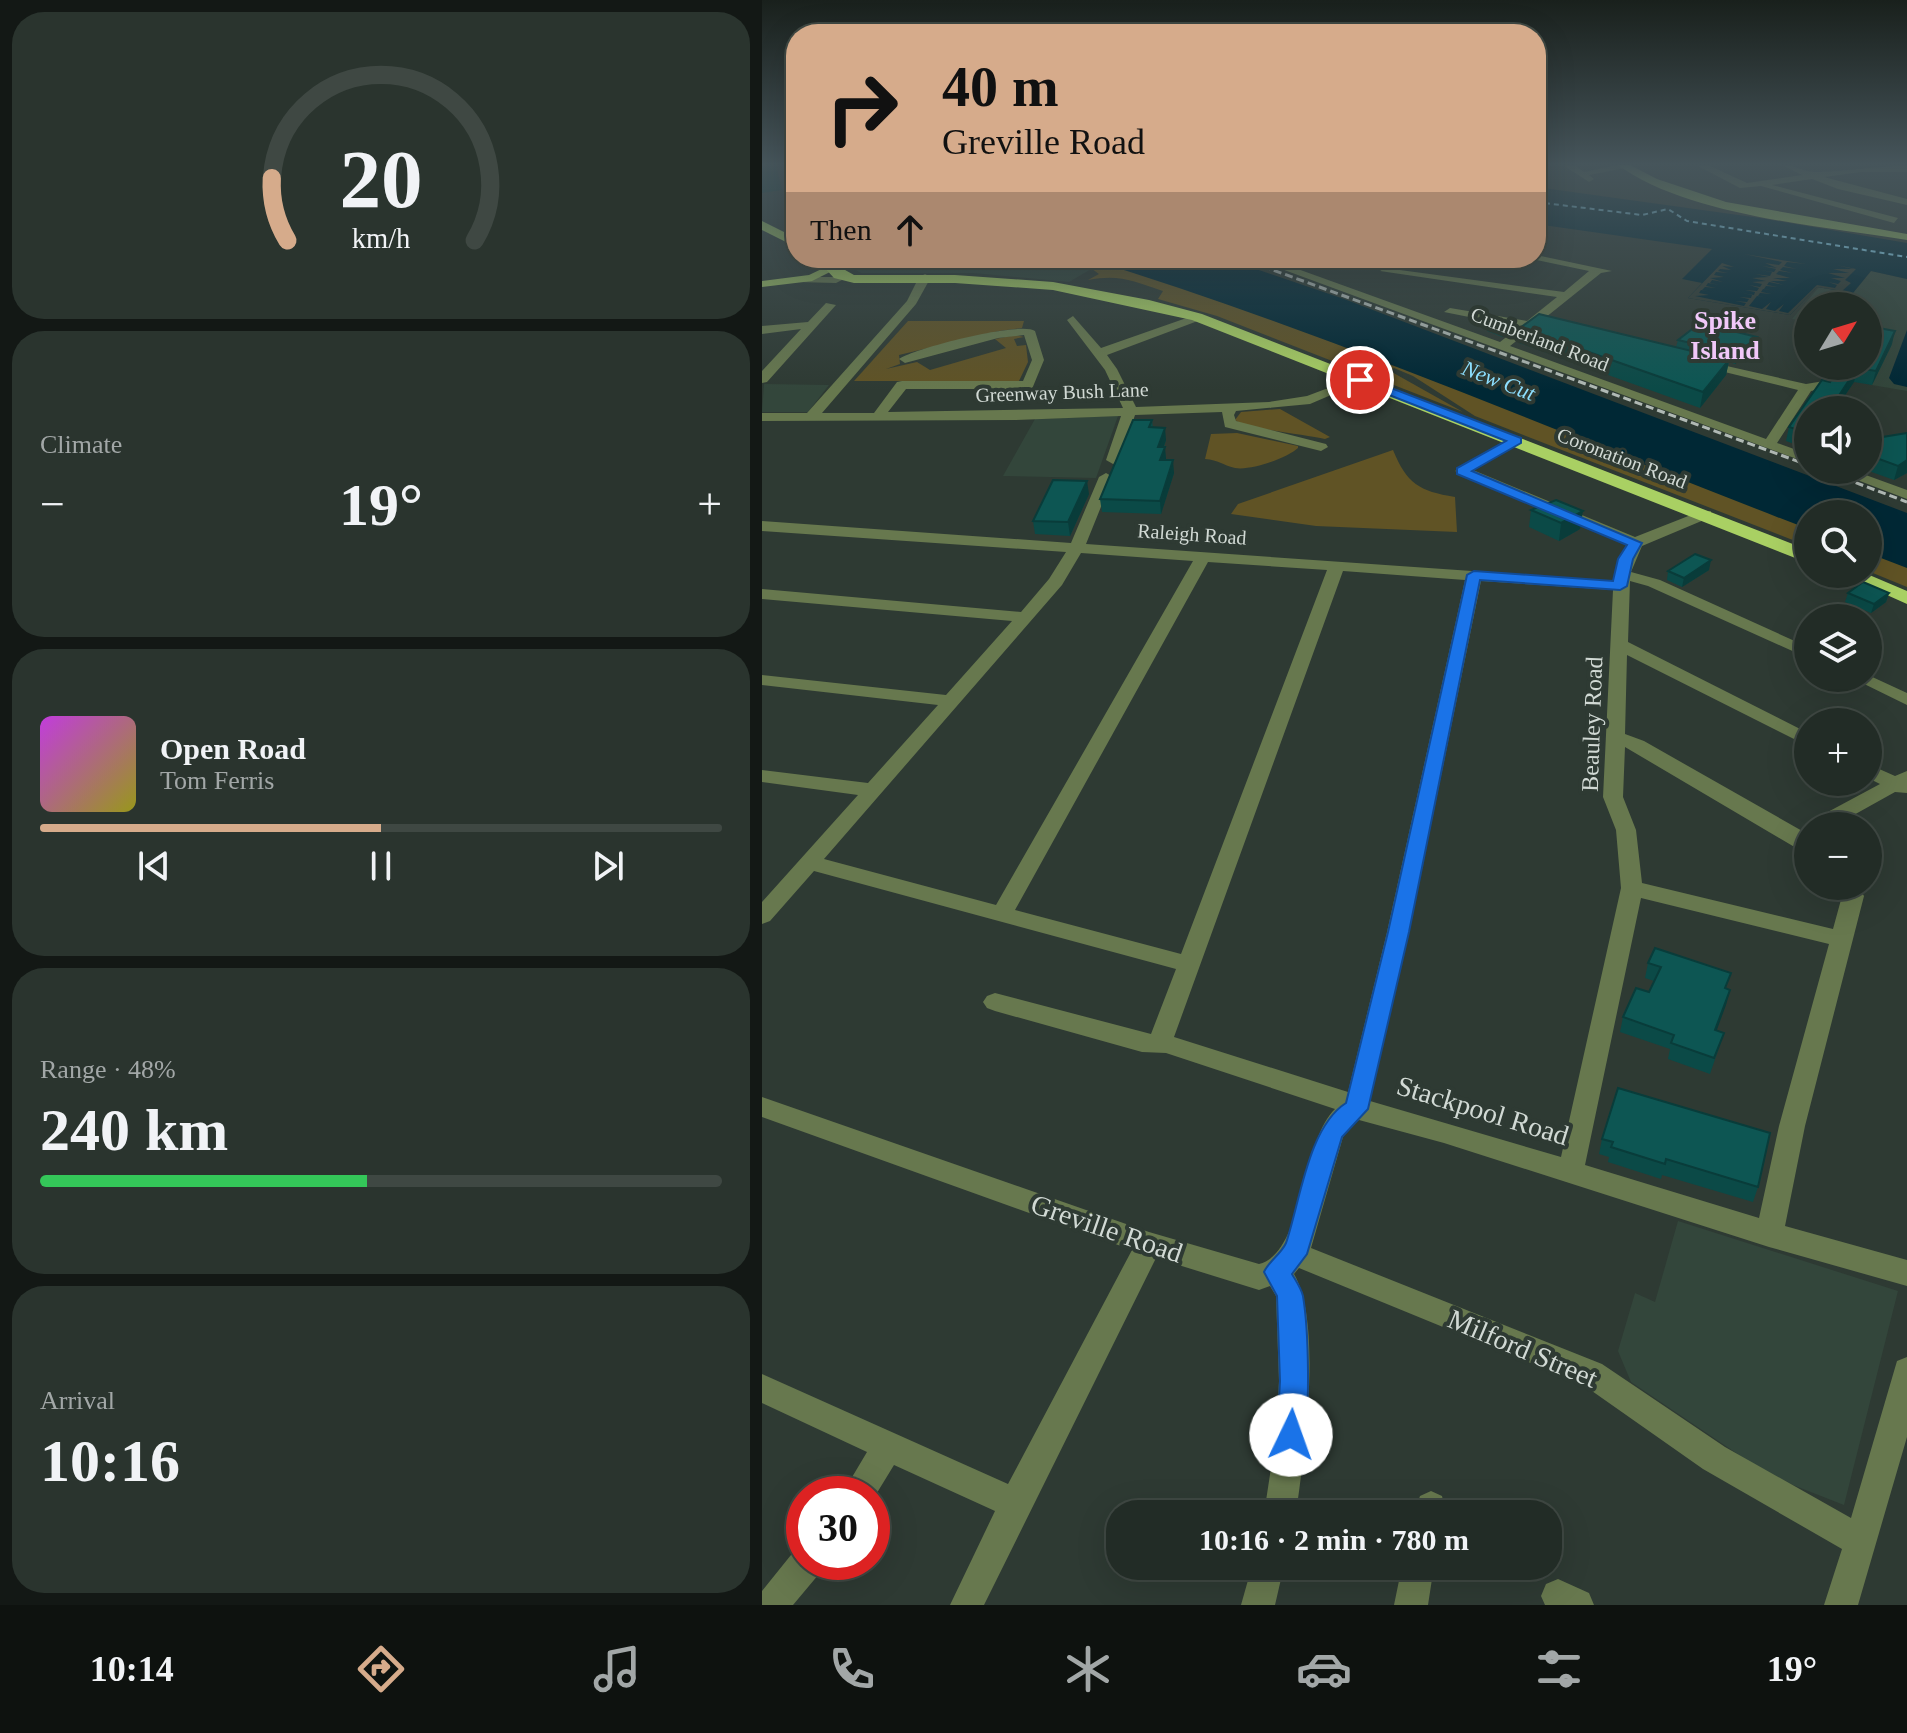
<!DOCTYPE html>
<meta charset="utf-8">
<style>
:root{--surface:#222c26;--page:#2a342e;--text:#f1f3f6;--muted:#a2a7a7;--line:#3f4843;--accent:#d6ab8b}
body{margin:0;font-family:Georgia,serif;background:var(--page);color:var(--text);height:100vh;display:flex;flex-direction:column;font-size:30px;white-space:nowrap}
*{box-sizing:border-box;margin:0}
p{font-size:26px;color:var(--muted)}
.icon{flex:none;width:44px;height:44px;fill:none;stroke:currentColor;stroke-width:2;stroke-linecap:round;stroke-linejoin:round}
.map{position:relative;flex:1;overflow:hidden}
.details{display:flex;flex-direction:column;gap:12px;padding:12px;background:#131815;width:762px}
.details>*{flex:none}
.top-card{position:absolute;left:24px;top:24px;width:760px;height:244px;border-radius:32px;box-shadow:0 8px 32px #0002,0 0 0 2px var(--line);background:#d6ab8b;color:#111;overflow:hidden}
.needle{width:52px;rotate:52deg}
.fabs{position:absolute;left:1032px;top:292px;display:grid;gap:16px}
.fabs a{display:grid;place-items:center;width:88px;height:88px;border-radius:50%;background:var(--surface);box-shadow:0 8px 32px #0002,0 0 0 2px var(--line);font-size:40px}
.speed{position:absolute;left:24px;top:1476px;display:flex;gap:16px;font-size:40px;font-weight:700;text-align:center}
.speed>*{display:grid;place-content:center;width:104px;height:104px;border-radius:50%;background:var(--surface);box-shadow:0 8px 32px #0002,0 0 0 2px var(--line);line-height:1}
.speed .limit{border:12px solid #d22;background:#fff;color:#111}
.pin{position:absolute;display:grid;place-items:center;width:68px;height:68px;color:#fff;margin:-34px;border:4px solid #fff;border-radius:50%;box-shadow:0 2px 8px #0007}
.me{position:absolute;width:88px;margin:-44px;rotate:3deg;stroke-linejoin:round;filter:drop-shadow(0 0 6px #0008)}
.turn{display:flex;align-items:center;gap:28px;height:168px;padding:0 24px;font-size:36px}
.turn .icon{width:104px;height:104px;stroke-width:2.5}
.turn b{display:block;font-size:56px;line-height:68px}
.then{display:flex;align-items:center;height:76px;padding:0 24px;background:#0003;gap:16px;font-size:30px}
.big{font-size:60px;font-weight:700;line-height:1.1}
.details .tile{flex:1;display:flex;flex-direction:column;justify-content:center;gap:12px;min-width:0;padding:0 28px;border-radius:32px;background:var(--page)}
.details .dial{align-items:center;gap:0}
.dial svg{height:208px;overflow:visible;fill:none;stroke:var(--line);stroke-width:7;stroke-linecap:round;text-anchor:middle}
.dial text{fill:var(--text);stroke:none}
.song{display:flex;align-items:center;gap:24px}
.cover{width:96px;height:96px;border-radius:12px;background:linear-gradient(135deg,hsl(290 70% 55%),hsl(60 70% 35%))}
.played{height:8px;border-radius:4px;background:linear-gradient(90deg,var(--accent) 50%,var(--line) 50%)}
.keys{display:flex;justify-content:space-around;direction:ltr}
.heat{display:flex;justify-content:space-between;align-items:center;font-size:44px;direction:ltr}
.charge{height:12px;border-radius:6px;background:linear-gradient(90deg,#34c759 48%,var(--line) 0)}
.trip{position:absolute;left:344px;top:1500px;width:456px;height:80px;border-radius:32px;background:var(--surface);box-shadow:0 8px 32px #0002,0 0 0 2px var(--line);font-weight:700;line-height:80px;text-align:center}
.menu{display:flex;height:128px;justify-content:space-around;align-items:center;background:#0e120f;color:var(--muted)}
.menu .icon{width:56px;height:56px}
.menu .current{color:var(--accent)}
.menu b{font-size:36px;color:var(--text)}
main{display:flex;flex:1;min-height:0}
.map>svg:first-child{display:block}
.built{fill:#33463b}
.green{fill:#605325}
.water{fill:#002835}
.pier{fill:#2e3a33}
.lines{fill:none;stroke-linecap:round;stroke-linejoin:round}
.ferry{stroke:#8ddffe;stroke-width:2;stroke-dasharray:5 4;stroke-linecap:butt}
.minor{fill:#67784e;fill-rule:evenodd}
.major{fill:#96b75e;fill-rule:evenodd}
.highway{fill:#a9d063;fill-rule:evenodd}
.rail{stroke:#b0b9b4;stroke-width:3;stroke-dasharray:8 4;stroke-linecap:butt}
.wall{fill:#0b4a47}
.shaded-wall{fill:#093c3a}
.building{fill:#0d5653;stroke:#093c3a;stroke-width:2}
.route{fill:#1a73e8;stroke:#114b97;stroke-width:2}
.labels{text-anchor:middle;stroke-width:8;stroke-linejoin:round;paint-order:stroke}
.far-street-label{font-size:20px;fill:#d1d9d4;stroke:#2e3a33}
.far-water-label{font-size:22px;font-style:italic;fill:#8ddffe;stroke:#2e3a33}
.street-label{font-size:24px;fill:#d1d9d4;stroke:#2e3a33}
.far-district-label{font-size:26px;font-weight:bold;fill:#f1c8f9;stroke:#2e3a33}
.near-street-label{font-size:28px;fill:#d1d9d4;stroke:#2e3a33}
</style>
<main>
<section class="details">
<div class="tile dial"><svg viewBox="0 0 100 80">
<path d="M14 69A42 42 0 1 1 86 69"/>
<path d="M14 69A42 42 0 0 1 8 45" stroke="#d6ab8b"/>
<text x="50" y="56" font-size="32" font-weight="700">20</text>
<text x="50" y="72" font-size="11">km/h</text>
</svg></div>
<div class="tile"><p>Climate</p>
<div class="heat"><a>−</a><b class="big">19°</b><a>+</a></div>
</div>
<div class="tile">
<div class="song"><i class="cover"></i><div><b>Open Road</b><p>Tom Ferris</p></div></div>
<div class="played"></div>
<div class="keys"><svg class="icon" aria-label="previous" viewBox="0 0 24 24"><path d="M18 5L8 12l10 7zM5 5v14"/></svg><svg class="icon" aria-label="pause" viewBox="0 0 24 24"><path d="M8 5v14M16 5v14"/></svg><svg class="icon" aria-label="next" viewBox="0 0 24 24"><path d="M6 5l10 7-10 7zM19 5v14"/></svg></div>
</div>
<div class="tile"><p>Range · 48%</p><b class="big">240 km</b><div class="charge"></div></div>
<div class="tile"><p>Arrival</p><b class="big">10:16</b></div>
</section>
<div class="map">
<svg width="1145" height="1605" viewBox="0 0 1145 1605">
<rect width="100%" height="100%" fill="#2e3a33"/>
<!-- built -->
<path class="built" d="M74,258h250l17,4 -34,20 -96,-9h-112z
M1109,271l36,8v112l-35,-6 -4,-79h-60v16l-16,-3 27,-32 34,6z
M2,384l65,1 -21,27h-46z
M356,416l-22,62 -93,-2 32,-57z
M916,1221l220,70 -54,214 -51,-20 -45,-24 -117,-79 -13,-31 17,-58 20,9z"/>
<!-- green -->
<path class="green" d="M324,258h26l696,257v31l-333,-130 -62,-40 -19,-8 -4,3 73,41 -246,-96 -59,-17 5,-8c-31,-10 -43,-17 -75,-11l11,-6 -7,-5 10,-7z
M146,321h116l-2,7 -23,3 -100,24 1,9 -14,5 31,-7 13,8 76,-22 -11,-9 21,-4 8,2 -10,2 3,7 9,-1 2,17 -9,19h-165z
M518,409l50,28 -5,2c-20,-5 -79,-10 -90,-19l6,-8z
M475,433l61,13v2c-11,10 -47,23 -63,20 -13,-3 -16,-8 -30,-9l6,-25z
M631,450c14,34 26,41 62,47l2,35 -141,-6 -85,-12 7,-10z
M1106,539l39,17v31l-39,-16z"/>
<!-- water -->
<path class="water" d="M774,187l224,31 147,25v36l-36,-8 -18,22 -36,-6 -27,28 -102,-17 14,-15 -20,-4 30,-30 -176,-25z
M324,258h138l120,41 563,214v55l-39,-15v-39h-60v15c-238,-92 -479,-196 -722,-271z
M1145,330v57l-13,-3 -5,-6z"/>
<!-- pier -->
<path class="pier" d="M982,254l62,10 -19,-2 -3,4 13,3 -14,-2 -3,3 13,3 -14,-2 -3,3 14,4h-17l14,3h-17l14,4 -15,-3 -2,3 11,2 -12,-1 -2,3 11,2 -12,-2 -2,3 11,2 -12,-1 -2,3 11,2 -12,-2 -8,10 13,3 9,-7 -5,7 9,2 9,-7 -5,7 9,2 29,-28 18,3 2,-3 -9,-3 10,2 3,-3 -10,-3h14l-17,-5h21l-16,-4h20l-17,-4 20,4 -11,11 6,3 -9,8 -25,-4 -27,28 -102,-17 34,-35 12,4 -12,-1 9,4 -11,-1 -2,2 10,2 -12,-1 -2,3 10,2 -14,1 13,4 -11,-2 -2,3 10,2 -12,-2 -2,3 10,2 -11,-1 -3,3 10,2 -11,-2 -2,3 10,2 -14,1 49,10 2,-3 -11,-2 12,1 2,-3 -10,-2 12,1 1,-3 -10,-2 12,2 1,-3 -10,-2 12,1 2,-3 -10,-3 11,2 2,-3 -10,-2 14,-1 -14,-3 17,-1 -14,-3 15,2 2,-4 -13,-2 15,2 2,-3 -14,-3 15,2 -12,-5 14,2 3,-3z"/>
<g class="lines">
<!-- ferry -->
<path class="ferry" d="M774,202l106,13 26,-6 19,12 220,36"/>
<!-- minor -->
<path class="minor" d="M801,165h11l10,7 33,-7 13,2 -41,8 5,4 -5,3z
M934,165h12l39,18 55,-8 -20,-10c13,0 24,8 36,7 30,-1 59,-6 89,-6v6h-46l-37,5 83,22v6l-69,-16 -26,-10 -40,6 126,33 -4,5 -133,-37 -21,2z
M774,255l76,16 -11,2 -91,73 256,93 32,-49 -98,-24v-6l106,24 24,-4 -11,-14h13l9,9 1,10 -31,6 -34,52 31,11v9l-556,-205h15l233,84 19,-15 -75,-15 6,-4 77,13 30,-24 -177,-26 5,-3 179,24 25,-21 -62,-13z
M163,274l6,3 -15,27 -94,109h52l23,-31 5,-1h121l9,-21 -8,-25 -26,3 -93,25 -6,-4c16,-11 121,-38 136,-28l9,29 -17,41 -12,-3 4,-9h-113l-18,23 235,-4 -18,-38 -38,-50 6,-4 28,32 94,-33h8v4l-96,36 10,14 19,38 133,-5 38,-6 53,-20 6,4 -56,24 -74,7 -2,4 2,6 90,23 2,3 -7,4 -96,-24 -3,-15 -87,3 -15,45 -7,4 -7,-4 15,-44 -105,4 -254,1v-8h45l100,-112 12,-24z
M40,277h34l6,3 -6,3 -38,-1 -2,-2z
M64,303l10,2 -69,77 -5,1v-12l39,-42 -39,5v-8l46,-4z
M754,436l5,1v6l-48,27 162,67 66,-26h10v6l-69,29 -11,26 29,8 148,67v11l-160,-72 -18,-5 -2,61 180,91v13l-181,-91 -2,79 19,7 160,91 4,4v19l-183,-108 -2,50 13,33 6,53 191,46 9,-33 -6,-10h22l6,10 -59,230 -20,100 122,34v26l-138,-39 -325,-104 -85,-23 -9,5 -7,12 -32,111 291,116 123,83 126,71 46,-157 10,-4v80l-49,168h-34l18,-56 -139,-80 -121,-85 -283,-116 -5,6c29,49 10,182 2,240h-32l12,-79 3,-54 -3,-85 -6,-10 -11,4 -103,-32 -172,347h-34l45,-94 -101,-46 -22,36v-7h-30l25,-42 -105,-49v-29l246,110 124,-234 -370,-133v-20l387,135 110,32c46,-12 41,-121 76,-155l-169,-56 -24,-1 -147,-41 -8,-3 -4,-6 4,-6 8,-3 156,41 25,-65 -362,-98 -44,50 -8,3v-22l96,-107 -96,-13v-12l106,13 70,-78 -176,-20v-10l184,20 66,-74 -250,-22v-10l259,23 28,-33 17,-27 -304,-21v-10l309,22 28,-66 7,-4 7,4 -27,67 528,37 12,-36 -171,-74zM319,553l112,8 -197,344 -172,-46 238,-274zM446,562l119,8 -146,384 -166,-44zM581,571l122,9 -78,352 -39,160 -174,-55zM719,581l132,9 -10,207 13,33 5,58 -60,269 -191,-56 39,-169zM879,898l188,46 -50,182 -20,92 -174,-53z
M1069,470h21l55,20v9z
M1106,675l39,18v12l-55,-27h16z
M1106,764l27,12 12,-5v22l-12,-1 -61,34h-26l3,-5 69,-37 -12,-6z
M669,1491l11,5 4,18h-32l6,-18z
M42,1547v15h19l-4,12 -26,31h-31v-14l33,-41z
M490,1566h32l-9,39h-34z
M640,1566h32l-6,39h-34z
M796,1579l31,14 5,12h-49l-4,-9 5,-12z"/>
<!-- major -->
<path class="major" d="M856,165h12l27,14 69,23 181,32v6c-84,-14 -220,-24 -289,-75z
M68,265l4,1v4l-22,11 -50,6v-6l47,-6z"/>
<!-- highway -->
<path class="highway" d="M0,221l34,17v9l-34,-17z
M67,261l25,14h101l98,7 96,18 53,14 606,236v13l-616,-243 -139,-30 -98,-7h-101l-20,-5 -12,-13z
M1078,574h27l40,17v13z"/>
<!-- rail -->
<path class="rail" d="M478,258l568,207
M1060,470l85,32"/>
</g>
<!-- wall -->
<path class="wall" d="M74,258h36l1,6 -20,5z
M725,327l25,2 -10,8 -15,-6z
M758,328l156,19 2,-7 79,-3 -1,9 -21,18 -6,-2 -3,13 -26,33 -181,-65z
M1130,344l-20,41 -18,-3 -15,22 -31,6v39l-22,-8 3,-14 41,-45 11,-8 -1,-4 1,-4h27z
M390,420l1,8 13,12 -2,7 2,13 8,13 -13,41 -59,-2 -2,-13z
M1106,432l2,7 37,-6v40l-13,7 -28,-10h2z
M327,494l-19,42 -35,-2 -2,-13z
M769,510l49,19 -21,12 -30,-14z
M947,570l-27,17 -15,-7 1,-9z
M1086,593h41l-3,9 -15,11 -26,-11z
M886,963l82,27 -14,41 8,2 -14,41 -42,-15 2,-10 -50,-17 3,-15 26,-25 5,-11 -9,-3z
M840,1139l156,48 -5,15 -91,-27 -1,4 -53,-17 1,-5 -10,-3z"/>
<!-- shaded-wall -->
<path class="shaded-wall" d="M6,165h8l6,25 -20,3v-27z
M89,258h21l1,6 -20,5z
M750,325v4l-10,8v-4z
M1133,331l-3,13 -20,41 4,-14z
M995,337l-1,9 -21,18 2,-10z
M967,360l-3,15 -26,33 3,-16z
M1095,368l-3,14 -19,28 -1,-7z
M403,428l1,12 -7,19 -1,-12z
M403,447l1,12 -6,1z
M411,460l1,13 -13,41 -1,-13z
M1145,460v13l-13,7 4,-14z
M325,481l2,13 -19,42 -2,-14z
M821,511l-3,18 -21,12 2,-18z
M949,560l-2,10 -27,17 2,-9z
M1127,593l-3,9 -15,11 3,-9z
M968,990l-4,15 -15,41 4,-16z"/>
<!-- building -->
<path class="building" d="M777,314l190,46 -26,32 -183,-64z
M727,320l23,5 -10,8 -15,-6z
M938,323l57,14 -20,17 -59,-14z
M1106,326l27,5 -19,40 -19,-3 -23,35 14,3 -3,4h-37v23l-19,-6 33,-47 8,2 3,-5 15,-4 -2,-7h22z
M371,420h19l-3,7 16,1 -7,19h7l-5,13h13l-13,41 -60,-2z
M1106,432l2,7 37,-6v27l-9,6 -30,-11z
M291,480l34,1 -19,41 -35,-1z
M794,500l27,11 -22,12 -30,-13z
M933,554l16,6 -27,18 -16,-7z
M1101,582l26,11 -15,11 -26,-11z
M893,948l76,25 -6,15 5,2 -15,40 9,3 -10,25 -43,-15 3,-8 -51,-18 13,-29 13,4 12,-25 -13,-4z
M856,1088l152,45 -12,54 -92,-28 -1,5 -54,-17 2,-5 -11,-3z"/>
<!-- sky -->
<linearGradient id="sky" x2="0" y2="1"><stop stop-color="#19201c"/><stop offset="0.42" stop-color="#46555b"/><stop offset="1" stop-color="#46555b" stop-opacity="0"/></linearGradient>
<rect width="1145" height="390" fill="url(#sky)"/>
<!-- route -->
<path class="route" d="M598,376l161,62v5l-49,28 170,72 -9,16 -6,27 -7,4 -140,-10 -71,352 -41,177 -26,28 -35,117 -15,20c4,7 9,14 11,22 5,30 9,122 -2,149l-10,4 -10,-4 -4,-10 3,-54 -3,-85 -13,-24c5,-11 17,-18 22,-29 14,-41 22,-116 60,-140l42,-171 79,-357 7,-4 139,10 5,-22 9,-14 -170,-71v-6l49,-27 -150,-59v-5z"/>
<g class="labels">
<!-- far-street labels -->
<g class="far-street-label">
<text transform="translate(778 339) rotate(21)" y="7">Cumberland Road</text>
<text transform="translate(300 392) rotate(-2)" y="7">Greenway Bush Lane</text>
<text transform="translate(860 458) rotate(21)" y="7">Coronation Road</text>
<text transform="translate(430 534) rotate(4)" y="7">Raleigh Road</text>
</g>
<!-- far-water labels -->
<g class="far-water-label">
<text transform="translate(737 380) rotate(21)" y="8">New Cut</text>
</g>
<!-- street labels -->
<g class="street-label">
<text transform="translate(830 724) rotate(-88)" y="8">Beauley Road</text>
</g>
<!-- far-district labels -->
<g class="far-district-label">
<text x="963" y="329">Spike<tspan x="963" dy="30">Island</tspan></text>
</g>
<!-- near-street labels -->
<g class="near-street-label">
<text transform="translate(721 1110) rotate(17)" y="10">Stackpool Road</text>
<text transform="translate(345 1228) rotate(19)" y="10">Greville Road</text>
<text transform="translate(761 1348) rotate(23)" y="10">Milford Street</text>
</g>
</g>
</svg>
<div class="fabs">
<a><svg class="needle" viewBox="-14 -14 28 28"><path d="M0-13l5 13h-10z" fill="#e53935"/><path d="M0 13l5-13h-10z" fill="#a2a7a7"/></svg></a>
<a><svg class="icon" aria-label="sound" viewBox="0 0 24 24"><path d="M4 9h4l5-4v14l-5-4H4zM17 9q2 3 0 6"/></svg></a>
<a><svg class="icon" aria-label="search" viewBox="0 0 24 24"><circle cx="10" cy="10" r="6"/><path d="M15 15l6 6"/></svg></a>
<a><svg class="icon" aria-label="layers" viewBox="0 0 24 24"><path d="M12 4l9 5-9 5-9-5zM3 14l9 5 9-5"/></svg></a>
<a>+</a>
<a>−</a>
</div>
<div class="speed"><div class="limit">30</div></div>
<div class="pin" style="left:598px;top:380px;background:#d93025"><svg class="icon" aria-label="arrive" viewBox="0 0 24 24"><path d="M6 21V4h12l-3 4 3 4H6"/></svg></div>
<svg class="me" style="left:529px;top:1435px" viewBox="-20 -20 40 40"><circle r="19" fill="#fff"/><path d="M0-13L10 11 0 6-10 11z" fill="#1a73e8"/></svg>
<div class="trip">10:16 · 2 min · 780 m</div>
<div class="top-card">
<div class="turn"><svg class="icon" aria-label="right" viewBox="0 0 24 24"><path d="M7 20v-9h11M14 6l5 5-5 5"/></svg><div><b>40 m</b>Greville Road</div></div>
<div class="then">Then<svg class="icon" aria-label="ahead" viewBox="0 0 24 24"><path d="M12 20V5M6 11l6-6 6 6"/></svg></div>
</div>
</div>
</main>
<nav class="menu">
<b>10:14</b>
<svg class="icon current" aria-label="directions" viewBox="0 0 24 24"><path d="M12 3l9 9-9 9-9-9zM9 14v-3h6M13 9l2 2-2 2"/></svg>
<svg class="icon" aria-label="music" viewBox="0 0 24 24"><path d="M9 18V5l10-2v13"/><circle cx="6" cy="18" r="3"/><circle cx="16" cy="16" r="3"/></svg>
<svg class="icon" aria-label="phone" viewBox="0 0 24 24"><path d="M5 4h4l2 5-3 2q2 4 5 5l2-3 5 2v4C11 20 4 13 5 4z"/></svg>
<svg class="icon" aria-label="climate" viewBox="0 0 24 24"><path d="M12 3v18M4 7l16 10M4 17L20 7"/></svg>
<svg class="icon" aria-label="car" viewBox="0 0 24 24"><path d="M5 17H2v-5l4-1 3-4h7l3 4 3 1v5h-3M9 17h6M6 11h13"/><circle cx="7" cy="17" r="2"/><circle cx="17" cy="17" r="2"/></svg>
<svg class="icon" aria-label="filters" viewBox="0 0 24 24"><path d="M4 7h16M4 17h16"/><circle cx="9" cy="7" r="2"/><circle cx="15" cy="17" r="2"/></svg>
<b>19°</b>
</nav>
